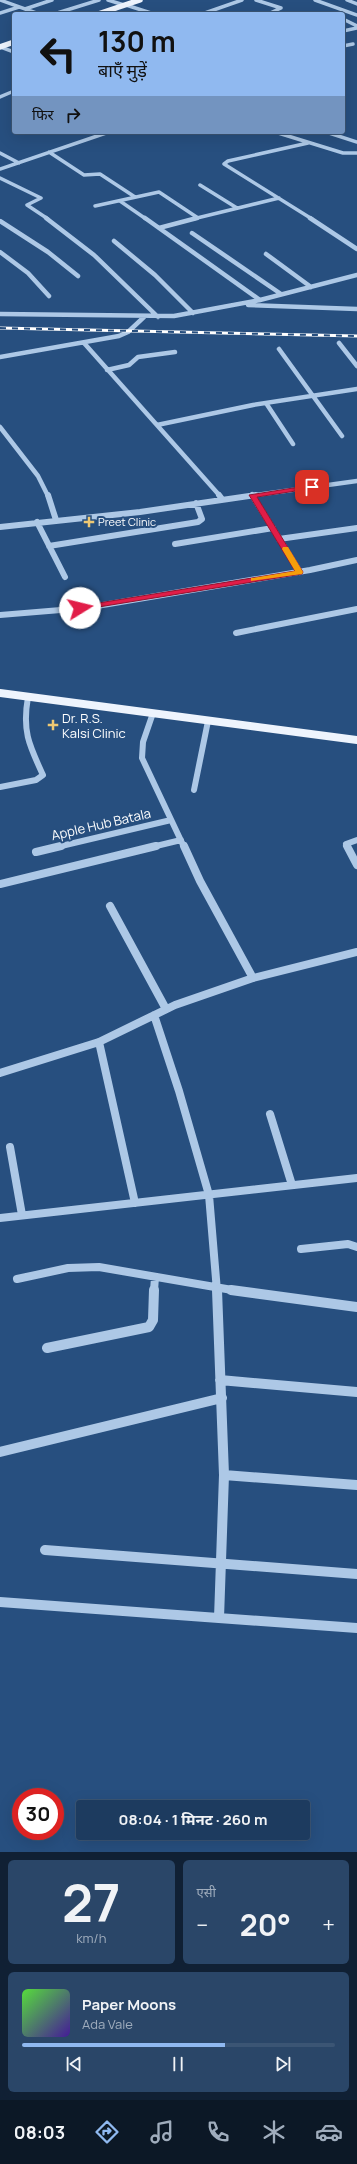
<!DOCTYPE html>
<html lang="hi">
<meta charset="utf-8">
<style>
:root{--surface:#1d3b5f;--page:#2a4668;--text:#f1f3f6;--muted:#a0adbd;--line:#3b5574;--accent:#90b9f0}
body{margin:0;font-family:Manrope,"Noto Sans Devanagari",sans-serif;background:var(--page);color:var(--text);height:100vh;display:flex;flex-direction:column;font-size:15px;white-space:nowrap}
*{box-sizing:border-box;margin:0}
p{font-size:13px;color:var(--muted)}
.icon{flex:none;width:22px;height:22px;fill:none;stroke:currentColor;stroke-width:2;stroke-linecap:round;stroke-linejoin:round}
.map{position:relative;height:1852px;overflow:hidden}
.panel{display:flex;flex-direction:column;gap:8px;padding:8px;background:#102034;flex:1}
.panel>*{flex:none}
.guide{position:absolute;left:12px;top:12px;width:333px;height:122px;border-radius:4px;box-shadow:0 4px 16px #0002,0 0 0 1px var(--line);background:#90b9f0;color:#111;overflow:hidden}
.speed{position:absolute;left:12px;top:1788px;display:flex;gap:8px;font-size:20px;font-weight:700;text-align:center}
.speed>*{display:grid;place-content:center;width:52px;height:52px;border-radius:50%;background:var(--surface);box-shadow:0 4px 16px #0002,0 0 0 1px var(--line);line-height:1}
.speed .limit{border:6px solid #d22;background:#fff;color:#111}
.pin{position:absolute;display:grid;place-items:center;width:34px;height:34px;color:#fff;margin:-17px;border-radius:8px;box-shadow:0 2px 6px #0006}
.me{position:absolute;width:44px;margin:-22px;rotate:81deg;stroke-linejoin:round;filter:drop-shadow(0 0 3px #0008)}
.turn{display:flex;align-items:center;gap:14px;height:84px;padding:0 20px;font-size:18px}
.turn .icon{width:52px;height:52px;stroke-width:2.5}
.turn b{display:block;font-size:28px;line-height:34px}
.then{display:flex;align-items:center;height:38px;padding:0 20px;background:#0003;gap:8px;font-size:15px}
.big{font-size:30px;font-weight:700;line-height:1.1}
.panel .tile{flex:1;display:flex;flex-direction:column;justify-content:center;gap:6px;min-width:0;padding:0 14px;border-radius:6px;background:var(--page)}
.panel .dial{align-items:center;gap:0}
.dial b{font-size:52px;line-height:1}
.song{display:flex;align-items:center;gap:12px}
.cover{width:48px;height:48px;border-radius:6px;background:linear-gradient(135deg,hsl(110 70% 55%),hsl(260 70% 35%))}
.played{height:4px;border-radius:2px;background:linear-gradient(90deg,var(--accent) 65%,var(--line) 65%)}
.keys{display:flex;justify-content:space-around;direction:ltr}
.heat{display:flex;justify-content:space-between;align-items:center;font-size:22px;direction:ltr}
.panel .tiles{flex:1;display:grid;gap:8px;grid-template-columns:1fr 1fr}
.tile:last-child{grid-column:span 2}
.trip{position:absolute;left:76px;top:1800px;width:234px;height:40px;border-radius:4px;background:var(--surface);box-shadow:0 4px 16px #0002,0 0 0 1px var(--line);font-weight:700;line-height:40px;text-align:center}
.menu{display:flex;height:64px;justify-content:space-around;align-items:center;background:#0c1826;color:var(--muted)}
.menu .icon{width:28px;height:28px}
.menu .on{color:var(--accent)}
.menu b{font-size:18px;color:var(--text)}
.map>svg:first-child{display:block}
.lines{fill:none;stroke-linecap:round;stroke-linejoin:round}
.minor-far4{stroke:#adc8e6;stroke-width:3.5}
.minor-far3{stroke:#adc8e6;stroke-width:4.5}
.minor-far2{stroke:#adc8e6;stroke-width:6}
.minor-far1{stroke:#adc8e6;stroke-width:8}
.minor{stroke:#adc8e6;stroke-width:10}
.major-far1{stroke:#eef4fd;stroke-width:5.5}
.major{stroke:#eef4fd;stroke-width:8}
.rail-casing{stroke:#fff;stroke-width:3}
.rail{stroke:#274f7f;stroke-width:2;stroke-dasharray:6;stroke-linecap:butt}
.route{fill:#e11d48;stroke:#92132f}
.slow{fill:#f59e0b}
.poi-dot{fill:#eec873;stroke:#274f7f;stroke-width:1.5}
.labels{text-anchor:middle;stroke-width:4;stroke-linejoin:round;paint-order:stroke}
.far-poi-label{font-size:11px;fill:#fff;stroke:#274f7f;text-anchor:start}
.poi-label{font-size:13px;fill:#fff;stroke:#274f7f;text-anchor:start}
.street-label{font-size:13px;fill:#fff;stroke:#274f7f}
</style>
<div class="map">
<svg width="357" height="1852" viewBox="0 0 357 1852">
<rect width="100%" height="100%" fill="#274f7f"/>
<g class="lines">
<!-- minor-far4 -->
<path class="minor-far4" d="M0,0l39,14
M108,0l16,5
M256,0l25,8 -13,6
M315,0l42,15
M347,0l10,4
M126,5l28,9
M25,9l27,-9
M109,10l11,4
M0,13l19,-6
M54,14l45,-14
M202,14l40,-14
M343,19l14,7
M343,31l14,-3
M343,46l10,-2
M0,47l14,5
M0,97l14,-6
M275,132l68,21h14
M326,132l31,10
M308,143l-80,18 -4,3 88,55
M49,152l35,23 16,-1 35,23
M0,153l19,10
M0,169l109,-37
M0,178l41,20
M200,185l37,23
M41,198l-14,7 21,14
M120,201l26,18
M95,206l64,-14 39,26
M193,219l86,-21"/>
<!-- minor-far3 -->
<path class="minor-far3" d="M46,218l48,37 64,62
M145,218l115,82
M310,218l47,31
M0,221l48,31 30,24
M159,228l38,-10
M192,233l89,61
M114,241l41,34 38,38
M0,252l28,21 21,23
M266,254l45,33
M248,305l109,4
M0,314l174,2 86,-16 97,-25
M84,343l136,153
M339,343l18,23
M279,349l63,87
M0,357l119,-21 9,-4 16,-15
M107,370l22,-5 9,-8 37,-5
M266,403l27,41
M157,425l96,-20 104,-16
M0,427l38,49 10,20
M252,495l1,1
M249,496l108,-15"/>
<!-- minor-far2 -->
<path class="minor-far2" d="M48,495l8,25
M219,495l3,4
M252,495l48,77
M37,522l28,55
M0,527l140,-15 116,-17
M279,539l78,-11
M175,544l98,-16
M49,546l149,-24 4,-3 -6,-16
M0,615l85,-7 225,-38 47,-10
M236,633l121,-24
M153,713l-10,29 -1,16 42,89
M0,787l36,-7 7,-5c-14,-30 -21,-44 -15,-78
M194,790l14,-69
M57,847l114,-27
M152,847l29,-7
M348,847l-2,-3 11,-4"/>
<!-- minor-far1 -->
<path class="minor-far1" d="M184,846l16,35 53,97
M347,846l10,19
M36,852l25,-6
M0,884l156,-38
M110,906l56,103
M154,1015l25,76 30,104 8,96
M99,1042l36,161
M0,1073l99,-31 76,-37 78,-27 104,-26
M270,1114l22,71
M10,1147l12,68
M0,1218l357,-40
M301,1249l47,-5 9,3
M17,1279l51,-11 31,-1 139,24
M154,1291l1,-14"/>
<!-- minor -->
<path class="minor" d="M217,1290l7,185 -5,143
M231,1290l126,17
M47,1348l102,-21 4,-7 1,-30
M220,1380l137,12
M0,1452l222,-54
M224,1475l133,10
M45,1550l312,24
M0,1602l357,26"/>
<!-- major-far1 -->
<path class="major-far1" d="M98,14l42,-14
M0,47l14,-5"/>
<!-- major -->
<path class="major" d="M0,693l357,47"/>
<defs>
<path id="rail" d="M0,328l357,8"/>
</defs>
<!-- rail casing -->
<use href="#rail" class="rail-casing"/>
<!-- rail -->
<use href="#rail" class="rail"/>
</g>
<!-- route -->
<path class="route" d="M312,485h3v3l-58,9 46,75 -1,2 -222,36 -4,-2 4,-2 215,-35 -46,-76z"/>
<!-- slow -->
<path class="slow" d="M283,547h5l15,25 -1,2 -51,7v-3h2l42,-7 -13,-22z"/>
<!-- markers -->
<g class="poi-dot">
<path d="M87 516h4v4h4v4h-4v4h-4v-4h-4v-4h4z"/>
<path d="M51 719h4v4h4v4h-4v4h-4v-4h-4v-4h4z"/>
</g>
<g class="labels">
<!-- far-poi labels -->
<g class="far-poi-label">
<text x="98" y="526">Preet Clinic</text>
</g>
<!-- poi labels -->
<g class="poi-label">
<text x="62" y="723">Dr. R.S.<tspan x="62" dy="15">Kalsi Clinic</tspan></text>
</g>
<!-- street labels -->
<g class="street-label">
<text transform="translate(101 824) rotate(-13)" y="5">Apple Hub Batala</text>
</g>
</g>
</svg>
<div class="speed"><div class="limit">30</div></div>
<div class="pin" style="left:312px;top:487px;background:#d93025"><svg class="icon" aria-label="arrive" viewBox="0 0 24 24"><path d="M6 21V4h12l-3 4 3 4H6"/></svg></div>
<svg class="me" style="left:80px;top:608px" viewBox="-20 -20 40 40"><circle r="19" fill="#fff"/><path d="M0-13L10 11 0 6-10 11z" fill="#e11d48"/></svg>
<div class="trip">08:04 · 1 मिनट · 260 m</div>
<div class="guide">
<div class="turn"><svg class="icon" aria-label="left" viewBox="0 0 24 24"><path d="M17 20v-9H6M10 6l-5 5 5 5"/></svg><div><b>130 m</b>बाएँ मुड़ें</div></div>
<div class="then">फिर<svg class="icon" aria-label="right" viewBox="0 0 24 24"><path d="M7 20v-9h11M14 6l5 5-5 5"/></svg></div>
</div>
</div>
<section class="panel">
<div class="tiles">
<div class="tile dial"><b>27</b><p>km/h</p></div>
<div class="tile"><p>एसी</p>
<div class="heat"><a>−</a><b class="big">20°</b><a>+</a></div>
</div>
<div class="tile">
<div class="song"><i class="cover"></i><div><b>Paper Moons</b><p>Ada Vale</p></div></div>
<div class="played"></div>
<div class="keys"><svg class="icon" aria-label="previous" viewBox="0 0 24 24"><path d="M18 5L8 12l10 7zM5 5v14"/></svg><svg class="icon" aria-label="pause" viewBox="0 0 24 24"><path d="M8 5v14M16 5v14"/></svg><svg class="icon" aria-label="next" viewBox="0 0 24 24"><path d="M6 5l10 7-10 7zM19 5v14"/></svg></div>
</div>
</div>
</section>
<nav class="menu">
<b>08:03</b>
<svg class="icon on" aria-label="directions" viewBox="0 0 24 24"><path d="M12 3l9 9-9 9-9-9zM9 14v-3h6M13 9l2 2-2 2"/></svg>
<svg class="icon" aria-label="music" viewBox="0 0 24 24"><path d="M9 18V5l10-2v13"/><circle cx="6" cy="18" r="3"/><circle cx="16" cy="16" r="3"/></svg>
<svg class="icon" aria-label="phone" viewBox="0 0 24 24"><path d="M5 4h4l2 5-3 2q2 4 5 5l2-3 5 2v4C11 20 4 13 5 4z"/></svg>
<svg class="icon" aria-label="climate" viewBox="0 0 24 24"><path d="M12 3v18M4 7l16 10M4 17L20 7"/></svg>
<svg class="icon" aria-label="car" viewBox="0 0 24 24"><path d="M5 17H2v-5l4-1 3-4h7l3 4 3 1v5h-3M9 17h6M6 11h13"/><circle cx="7" cy="17" r="2"/><circle cx="17" cy="17" r="2"/></svg>
</nav>
